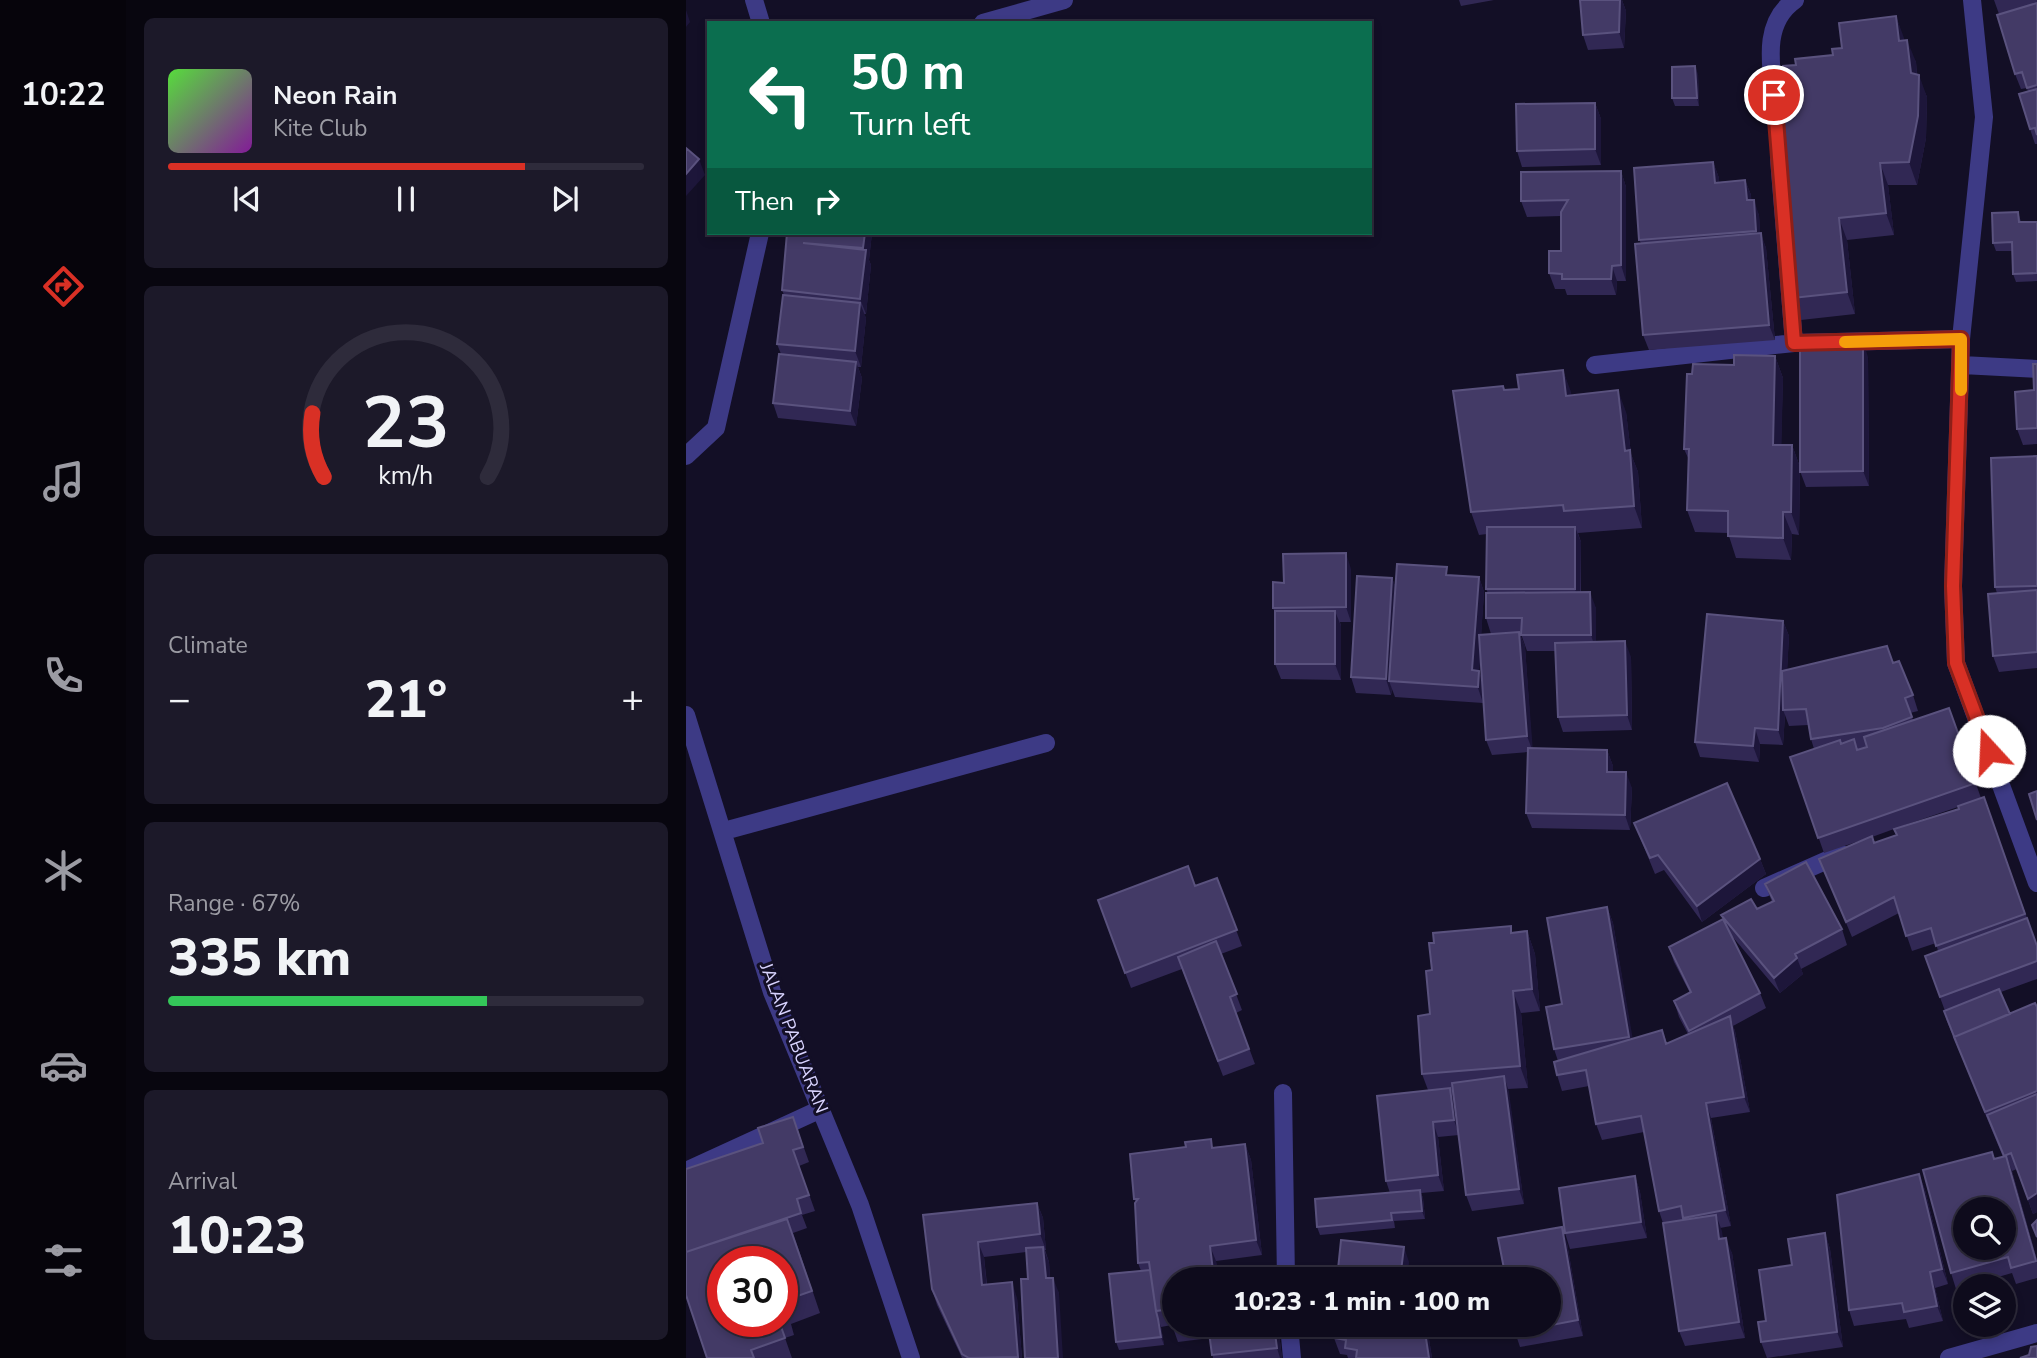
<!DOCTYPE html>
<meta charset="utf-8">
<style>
:root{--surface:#0e0b1c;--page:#1c1929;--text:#f1f3f6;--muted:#9b9ba3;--line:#2e2b3b;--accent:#d93025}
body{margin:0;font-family:"Nunito Sans",sans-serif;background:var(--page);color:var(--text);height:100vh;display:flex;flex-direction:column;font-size:26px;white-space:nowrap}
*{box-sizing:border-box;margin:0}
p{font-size:23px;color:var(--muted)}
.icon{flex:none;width:38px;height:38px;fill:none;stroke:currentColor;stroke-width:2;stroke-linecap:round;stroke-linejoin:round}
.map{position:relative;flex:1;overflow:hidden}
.side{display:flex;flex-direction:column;gap:18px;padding:18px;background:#08060f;width:560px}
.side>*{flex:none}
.guide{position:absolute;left:21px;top:21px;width:665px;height:214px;border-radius:0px;box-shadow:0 4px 10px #0003,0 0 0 2px var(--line);background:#0b6e4f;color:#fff;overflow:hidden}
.fabs{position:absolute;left:1267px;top:1197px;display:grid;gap:14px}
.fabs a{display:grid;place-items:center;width:63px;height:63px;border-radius:50%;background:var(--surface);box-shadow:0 4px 10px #0003,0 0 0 2px var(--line);font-size:35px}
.speed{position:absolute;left:21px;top:1246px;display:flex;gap:14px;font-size:35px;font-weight:700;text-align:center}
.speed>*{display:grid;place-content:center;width:91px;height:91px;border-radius:50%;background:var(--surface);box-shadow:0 4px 10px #0003,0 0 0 2px var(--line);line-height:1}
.speed .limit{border:10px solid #d22;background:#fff;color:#111}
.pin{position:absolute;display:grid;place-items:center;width:60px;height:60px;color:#fff;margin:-30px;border:4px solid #fff;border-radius:50%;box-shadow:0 2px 7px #0007}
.me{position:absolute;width:77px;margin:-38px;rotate:340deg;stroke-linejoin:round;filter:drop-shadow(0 0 5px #0008)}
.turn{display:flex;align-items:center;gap:24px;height:147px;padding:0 28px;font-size:32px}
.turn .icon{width:91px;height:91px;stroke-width:2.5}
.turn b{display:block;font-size:49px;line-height:60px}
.then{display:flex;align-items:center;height:66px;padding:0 28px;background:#0003;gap:14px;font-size:26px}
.big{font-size:52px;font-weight:800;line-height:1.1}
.side .widget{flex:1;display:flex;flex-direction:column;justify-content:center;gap:10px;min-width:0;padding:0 24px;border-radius:10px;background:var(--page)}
.side .dial{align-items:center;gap:0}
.dial svg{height:182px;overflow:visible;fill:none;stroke:var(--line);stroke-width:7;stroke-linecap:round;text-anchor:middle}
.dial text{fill:var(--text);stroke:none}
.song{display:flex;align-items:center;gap:21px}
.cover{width:84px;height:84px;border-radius:10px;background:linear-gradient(135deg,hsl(110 70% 55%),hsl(290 70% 35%))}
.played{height:7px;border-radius:4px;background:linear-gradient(90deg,var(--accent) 75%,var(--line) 75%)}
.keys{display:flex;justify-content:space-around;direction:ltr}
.heat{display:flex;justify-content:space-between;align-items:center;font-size:38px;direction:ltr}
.charge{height:10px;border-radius:5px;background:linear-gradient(90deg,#34c759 67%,var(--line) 0)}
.trip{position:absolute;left:476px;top:1267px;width:399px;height:70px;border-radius:35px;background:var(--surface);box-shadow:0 4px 10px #0003,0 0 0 2px var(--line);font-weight:800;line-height:70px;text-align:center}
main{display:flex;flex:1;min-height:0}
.dock{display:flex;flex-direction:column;width:126px;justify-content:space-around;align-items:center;background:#06040b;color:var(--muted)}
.dock .icon{width:49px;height:49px}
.dock .on{color:var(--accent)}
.dock b{font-size:32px;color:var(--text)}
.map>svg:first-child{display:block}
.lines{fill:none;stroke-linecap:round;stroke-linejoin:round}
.minor{stroke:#3d3a85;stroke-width:18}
.wall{fill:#312854;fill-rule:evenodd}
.shaded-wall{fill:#1d163a}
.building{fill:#433a66;stroke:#5a527e;stroke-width:2;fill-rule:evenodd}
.route-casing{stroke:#8d1f18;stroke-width:18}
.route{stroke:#d93025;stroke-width:12}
.slow{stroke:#f59e0b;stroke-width:12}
.labels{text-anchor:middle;stroke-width:6;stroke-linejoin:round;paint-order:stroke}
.street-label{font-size:18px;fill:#d9d4ff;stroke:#130f26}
</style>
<main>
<nav class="dock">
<b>10:22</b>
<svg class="icon on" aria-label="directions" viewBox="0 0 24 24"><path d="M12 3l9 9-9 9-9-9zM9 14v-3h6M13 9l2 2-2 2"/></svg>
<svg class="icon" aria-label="music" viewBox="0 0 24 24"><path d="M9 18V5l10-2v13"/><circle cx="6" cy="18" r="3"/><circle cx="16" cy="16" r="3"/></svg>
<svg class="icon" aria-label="phone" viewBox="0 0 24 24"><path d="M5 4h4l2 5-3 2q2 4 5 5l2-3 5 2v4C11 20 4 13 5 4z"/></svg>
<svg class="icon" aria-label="climate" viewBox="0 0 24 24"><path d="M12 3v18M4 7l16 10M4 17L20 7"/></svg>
<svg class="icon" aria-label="car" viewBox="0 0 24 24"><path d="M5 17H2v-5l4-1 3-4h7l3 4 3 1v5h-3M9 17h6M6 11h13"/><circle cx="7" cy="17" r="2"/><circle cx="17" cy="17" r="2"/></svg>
<svg class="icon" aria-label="filters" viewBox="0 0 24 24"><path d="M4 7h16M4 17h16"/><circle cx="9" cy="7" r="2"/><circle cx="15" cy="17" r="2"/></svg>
</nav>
<section class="side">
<div class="widget">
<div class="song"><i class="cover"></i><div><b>Neon Rain</b><p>Kite Club</p></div></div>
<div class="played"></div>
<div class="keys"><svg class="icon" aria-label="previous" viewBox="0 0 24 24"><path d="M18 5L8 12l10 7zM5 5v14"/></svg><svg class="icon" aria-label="pause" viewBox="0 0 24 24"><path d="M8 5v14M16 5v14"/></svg><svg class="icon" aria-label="next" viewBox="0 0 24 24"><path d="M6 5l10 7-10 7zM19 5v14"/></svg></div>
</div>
<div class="widget dial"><svg viewBox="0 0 100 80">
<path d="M14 69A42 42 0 1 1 86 69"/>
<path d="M14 69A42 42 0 0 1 9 41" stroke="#d93025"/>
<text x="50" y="56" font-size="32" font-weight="700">23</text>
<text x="50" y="72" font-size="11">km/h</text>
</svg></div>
<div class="widget"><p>Climate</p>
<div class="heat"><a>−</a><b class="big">21°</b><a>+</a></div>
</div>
<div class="widget"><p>Range · 67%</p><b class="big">335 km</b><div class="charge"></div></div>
<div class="widget"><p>Arrival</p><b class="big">10:23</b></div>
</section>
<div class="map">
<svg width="1351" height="1358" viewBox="0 0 1351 1358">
<rect width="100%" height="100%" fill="#130f26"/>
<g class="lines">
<!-- minor -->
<path class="minor" d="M68,0l7,23
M1286,0l12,117 -23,222 -8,247 3,77 81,220
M297,23l81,-23
M1089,106c-3,-36 -15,-82 20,-106
M1093,159l15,184 167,-4
M909,365l199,-22
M1276,365l75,4
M0,456l30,-28 44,-195
M0,715l86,277 88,213 51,153
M38,831l322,-88
M1078,888l77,-34
M597,1093l3,186
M0,1171l135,-62
M603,1325l3,33
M1263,1358l88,-25"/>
</g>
<!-- wall -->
<path class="wall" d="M773,0h35l-33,6z
M894,0h42l4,11 -2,37 -36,2 -5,-15z
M1308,0h43v144h-2l-5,-15 -2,-37 -1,-4 -6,1 -6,-15 -16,-60z
M1210,16l8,25 12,21 1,13 10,22 -1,41 -9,47h-29l6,50 -47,5 8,74 -54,6 -8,-22 -8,-215 48,-28 9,-7z
M1012,74l1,32h-24l-3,-8z
M909,103l6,16v46l-79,2 -5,-16z
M1027,162l6,16v4l26,-2 6,15v5l8,15 1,18 6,15 9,92 -126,10 -6,-15 -2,-92 -2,-3z
M935,171l5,16v94h-9l-1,14h-49l-2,-6h-10l-6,-16 12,-22v-35l-34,1 -6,-16z
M1332,212l3,10h16v59l-21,1 -3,-8 -1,-23h-16l-3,-8z
M101,233h85l-3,27 2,5 -5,49h-2l2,4 -5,49h-3l4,11 -6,48 -78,-8 -5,-15 8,-49 -4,-10 7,-49 -2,-5z
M1089,356l8,22 -2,67h11l8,22 68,-110 1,129 -63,1 -6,-16 -1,64 -7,-1 -1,26 -55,-2 -8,-25 -33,-1 -8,-22 2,-50 -5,-11 8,-75z
M1351,364v80l-14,1 -6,-16 17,-39z
M877,370l8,25 55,17 5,42 7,18 4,56 -64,5 3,9v50l15,16v34l35,15 1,73 -69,2 -5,-15 -2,-66h-29l-6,-17h-1l5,13 7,101 75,2 6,16v6l19,16 -2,42 -98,-2 -6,-15 2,-61 -36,3 -6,-15 -3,-37 -88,-6 -3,-8 -1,6 -35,-2 -5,-16 41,-99 3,8 55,-11 29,2 5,15 -3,43 10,-1 -5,-16 2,-25 -2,-4 1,-55 -8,1 -8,-23 32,-126 2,4 14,-1zM794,654l2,26 -3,-9z
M1351,456v212l-38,4 -6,-16 4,-63 -2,-6z
M665,569v53h-11l1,4v54l-60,-1 -6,-15v-51l-2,-5 11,-25z
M1097,621l6,15 -2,34 106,-7 20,32 5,16 -8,2 3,7 36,-12 32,90 3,-1 53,149v33l-36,13 9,22 27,-7v205l-4,2 -16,-45 -5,2 25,89v18l-21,6 -4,-11 -56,16 -5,-16 43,-114 9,-2 -57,-138 -1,-8 -20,-55 13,-5 -2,-8 -24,8 -13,-38 -47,24 -33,-78 43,-19 -38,13 -34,-96 24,-8 -3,-10 -3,-14 -19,1 -4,-11 -2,30 -23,-1 -1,18 -59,-5 -5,-15zM1272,807l1,2 -57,17zM1208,829l2,6 -22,8 -2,-6z
M948,823l126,36 6,15 -64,48 -38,-52 -9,4z
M531,878l25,68 -21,8 21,56 -6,3 19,51 -32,12 -41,-107 -51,19 -33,-88 97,-14z
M1079,884l77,45 5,16 -46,24 2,5 -23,19 -49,-58 29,58 6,15 -33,18 2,5 15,81 -39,6 20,108 -11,2 3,11 9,14 13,85 -60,8 -6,-15 -16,-108 -4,-12 -15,-79 -42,8 -6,-16 -7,-38 -27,5 -5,-16 1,-14 -4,-12 8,-45 45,-97 6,16 19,116 30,-9 5,13 21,-9 -9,-17 -5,-16 16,-8 -16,-31 -5,-15 54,-27 -2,-5 36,-6 15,-7z
M841,931l8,23 5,57 -19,2 7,75 -20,1 16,115 -52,7 -6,-16 -7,-60 -21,2 6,54 -23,2 2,5 2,21 -31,2 1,7 -75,7 -3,-8 73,-34 -4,-12 42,-91 -6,-16 8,-60 2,-44 2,-27z
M107,1117l16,45 -10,4 16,45 -13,4 5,13 -14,5 27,80 -29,11 3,11 -9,3 7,20h-85l-21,-63 77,-152zM96,1262v59h-59z
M559,1144l6,16 11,95 -46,6 2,18h-44v46h104l4,33h-69l-3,-20 -32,4 -6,-17 -11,2 3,18 -45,5 -3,-8 25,-71 -3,-8 -2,-61 -2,-3 80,-52z
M1233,1174l6,16 23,94 -13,4 8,33 -34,7 -3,-9 -52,7 -5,-16z
M949,1176l5,16 7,46 -77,11 -5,-16z
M351,1203l6,15 3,32h-1l4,12 1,16 9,15 -31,-14 -2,-27 -42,5 3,27 30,14 5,60h-60l-25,-53 -5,-16 -9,-74z
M1139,1233l5,16 13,98 -76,11 -6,-16 5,-21 26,-56z
M881,1243l16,93 -63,11 -5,-15z
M650,1325h66v3l-10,1 1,4 15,-2 16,-6 5,14 3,19h-84l-1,-3 -7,-1 -6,-16z"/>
<!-- shaded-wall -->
<path class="shaded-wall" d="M934,0h2l4,11 -2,37 -5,-16z
M0,10l4,12 -4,5z
M1210,16l8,22 3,25 -8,-22z
M1221,40l9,22 2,29 1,-16 8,22 -1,41 -9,47 -8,-23 2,-89z
M1009,66l3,8 1,32 -2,-8z
M909,103l6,16v46l-6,-16z
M13,159l6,16 -19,21v-22z
M1027,162l6,16 1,20 -5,-15z
M1194,163l8,22 6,50 -8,-22z
M935,171l5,16v94l-5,-16z
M1059,180l6,15 2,20 -6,-15z
M1068,200l5,15 2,31 -5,-15z
M1153,218l8,22 8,74 -8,-22z
M179,233h7l-3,27 2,5 -5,49 -6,-15 5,-46 -2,-5z
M1075,233l5,15 9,92 -6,-15z
M926,266l5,15 -1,14 -5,-16z
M174,303l6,15 -5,49 -6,-16z
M1177,341l5,16 1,129 -6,-15z
M1089,356l8,22 -2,89 -8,-22z
M170,362l6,16 -6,48 -6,-15z
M877,370l8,22 3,26 -8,-22z
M932,390l8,22 5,42 7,18 4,56 -8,-22 -9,-55z
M1106,445l8,22 -1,68 -8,-23z
M1097,512l9,22 -1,26 -8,-22z
M889,527l6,15 -1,63 -5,-16z
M660,553l5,16v53l-5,-15z
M793,577l5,15 -5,79 5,15 -1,17 -11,-33z
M706,578l6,15 -9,88 3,8 -1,6 -5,-16z
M904,592l6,16v43l-5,-16z
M649,611l6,15v54l-6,-16z
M1097,621l6,15 -4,74h-2l2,5 -2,30 -5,-15z
M833,632l6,15 8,105 -6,-16z
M939,641l6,16 1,73 -5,-15z
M1069,728l5,16 -1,18 -6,-16z
M921,750l6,16v21l-6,-15z
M940,772l6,16 -2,42 -5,-15z
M1074,859l6,15 -64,48 -5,-16z
M921,907l6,16 22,129 -6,-15z
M841,931l8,23 5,57 -8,-22z
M1111,958l6,16 -23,19 -6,-15z
M827,991l8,22 7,75 -8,-22z
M1044,1016l5,15 15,81 -6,-15z
M818,1076l5,16 15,112 -5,-15z
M764,1088l5,15 4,32 -5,-15z
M1020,1103l5,15 20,108 -6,-16z
M747,1122l5,15 6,54 -6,-16z
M559,1144l6,16 11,95 -6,-15z
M1320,1156l6,15 25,89v3z
M1233,1174l6,16 23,94 -6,-15z
M949,1176l5,16 7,46 -6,-16z
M734,1190l3,8 2,21 -3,-8z
M1351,1193v19l-4,2 -5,-15z
M351,1203l6,15 3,32 -6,-16z
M1030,1215l6,16 3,24 -6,-16z
M876,1227l5,16 16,93 -5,-16z
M1139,1233l5,16 13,98 -6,-15z
M1040,1238l6,15 13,85 -6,-16z
M292,1242l6,15 4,43 -6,-15z
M524,1246l6,15 2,18h-4z
M357,1247l6,15 2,32 -5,-16z
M718,1247l5,15 -1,17h-8z
M1244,1272l5,16 8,33 -6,-15z
M367,1278l6,15 4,65h-5z
M326,1282l5,16 5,60h-4v-1z
M472,1319l3,8 3,18 -3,-8z
M588,1325h4l4,33h-2l-3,-10z
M702,1325h3l1,4 2,20 -6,-16z
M738,1325l5,14 3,19h-3z"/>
<!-- building -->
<path class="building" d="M894,0h40l-1,32 -36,3z
M1351,3v82l-10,3 -5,-16 -7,2 -18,-59z
M1210,16l3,25 8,-1 4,33 8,2 -1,41 -9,46 -29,1 6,50 -47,5 8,74 -54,6 -23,-214 15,-1 -2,-17 13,-1 -1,-6 38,-4 -1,-6 10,-1 -3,-25z
M1009,66l2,32h-25v-31z
M1351,89v46l-2,-7 -5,1 -11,-35z
M909,103v46l-78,2 -1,-47z
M0,148l13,11 -13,15z
M1027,162l2,21 30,-3 2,20h7l2,31 -117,9 -5,-72z
M935,171v94l-9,1 -1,13h-49v-5l-13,-1v-22h12v-39l7,-12 -47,1v-29z
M1332,212l1,10h18v51l-24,1 -1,-32 -19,1 -1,-30z
M101,233h78l-2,15 -60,-5 63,7 -6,49 -78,-9z
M1075,233l8,92 -126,10 -8,-91z
M97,295l77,8 -5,48 -78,-7z
M1177,341v130l-63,1v-130z
M93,354l77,8 -6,49 -77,-8z
M1048,355l41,1 -2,89h19l-1,67h-8v26l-55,-2v-25l-41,-1 2,-61h-5l3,-75h5l1,-10 41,1z
M1347,364h4v64l-20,1 -2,-37 19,-2z
M877,370l3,26 52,-6 7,61 5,-1 4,56 -70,5 -1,-6 -92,7 -18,-121 50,-5 1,4 15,-1 -2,-14z
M1351,456v130l-42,1 -4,-129z
M801,527h88v62h-89z
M660,553v54l-73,1v-26l11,1 -1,-29z
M711,564l50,3 -1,8 33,2 -7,93 7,1 -1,16 -89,-6z
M671,576l35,2 -6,101 -35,-2z
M1351,590v62l-44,4 -5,-62z
M904,592l1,43h-70l1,-17h-36v-25z
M589,611h60v53h-60z
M1021,614l76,7 -5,109 -23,-2 -2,18 -58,-4z
M833,632l8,104 -41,4 -7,-105z
M939,641l2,74 -69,2 -3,-74z
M1201,646l6,17 6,-2 14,34 -8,3 7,19 -29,11 -72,11 -5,-30 -23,1 -1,-39z
M1263,708l27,75 -158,55 -28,-81 50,-17 1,4 13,-5 3,11 10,-3 -3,-10z
M842,748l79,2v22h19l-1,43 -99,-2z
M1041,783l33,76 -63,47 -39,-51 -8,3 -16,-35z
M1351,791v29l-8,-26z
M1298,797l41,117 -89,32 -5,-18 -25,8 -12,-39 -48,25 -27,-63 53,-23 2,7 23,-8 -3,-6 65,-20 -1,-3z
M1120,862l36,67 -47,25 2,4 -23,20 -53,-63 30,-16 6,10 17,-8 -9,-17z
M502,866l7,20 22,-8 20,52 -112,43 -27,-73z
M921,907l22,130 -75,12 -8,-42 16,-3 -15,-86z
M1341,918l10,28v15l-97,36 -15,-41z
M1037,919l37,74 -71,38 -15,-30 17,-9 -22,-45z
M825,926v7l16,-2 5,58 -19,2 7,75 -98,8 -4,-58 12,-2 -4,-43 6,-1 -3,-27h5l-1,-10z
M530,941l21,53 -7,3 19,52 -31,12 -40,-104z
M1313,989l11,25 -56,23 3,7 -13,-33z
M1349,1003l2,4v84l-52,21 -31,-75z
M1044,1016l14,81 -38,6 19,107 -42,8 -2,-12 -22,5 -18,-95 -45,8 -10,-54 -29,5 -3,-13 108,-32 4,14z
M818,1076l15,113 -53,6 -14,-112z
M764,1088l4,32 -21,2 5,53 -52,6 -9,-85z
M1351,1094v99l-9,6 -17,-46 -7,3 -17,-41z
M107,1117l10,30 -10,3 16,45 -12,4 4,14 -115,39v-83l77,-26 -5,-15z
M525,1139l1,9 33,-4 11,96 -46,6 4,33h-40v46h14l-16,2 -2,-18 -14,2 -7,-49 -11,1 -3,-60 3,-4h-4l-4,-45 56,-7 -1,-5z
M1306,1152l2,7 12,-3 30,105 -25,7 -3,-11 -57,16 -28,-103zM1279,1209h39v39h-39z
M1233,1174l23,95 -12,3 7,34 -33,6 -2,-9 -53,7 -12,-115z
M949,1176l6,46 -76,11 -6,-45z
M734,1190l2,21 -31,2 1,7 -75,7 -2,-28z
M351,1203l3,31 -62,8 4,43 30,-3 6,75 -49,1 -7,-4 -30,-65 -9,-74z
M1030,1215l3,24 7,-1 13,84 -60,9 -16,-108z
M101,1219l25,72 -29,10 3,12 -4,1v-52h-59v59h56l6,17 -34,12 3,8h-47l-21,-63v-43z
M1351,1220v17l-5,-12z
M876,1227l16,93 -63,12 -2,-7h36v-46h-43l-8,-41z
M1139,1233l12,99 -76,10 -3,-20 8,-1 -7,-51 33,-5 -4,-26z
M655,1240l63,7 -4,32h-63z
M357,1247l3,31h7l5,80h-33l-4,-79h7l-2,-31z
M464,1270l6,41 2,8 3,18 -45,5 -7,-68z
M522,1325h66l3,23 -65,7z
M650,1325h52v8l20,-2v-6h16l5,33h-73l1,-8 -12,-2 1,-8 -12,-2z
M1351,1346v12h-17l9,-3 2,-8z"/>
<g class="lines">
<defs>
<path id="route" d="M1088,95l20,248 167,-4 -8,247 3,77 33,88"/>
</defs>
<!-- route casing -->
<use href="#route" class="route-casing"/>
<!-- route -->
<use href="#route" class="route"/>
<!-- slow -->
<path class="slow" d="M1159,342l116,-3v51"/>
</g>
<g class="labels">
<!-- street labels -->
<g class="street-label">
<text transform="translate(108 1038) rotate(69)" y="6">JALAN PABUARAN</text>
</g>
</g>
</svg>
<div class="fabs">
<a><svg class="icon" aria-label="search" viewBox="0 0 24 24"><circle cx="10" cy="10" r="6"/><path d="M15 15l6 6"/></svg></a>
<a><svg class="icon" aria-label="layers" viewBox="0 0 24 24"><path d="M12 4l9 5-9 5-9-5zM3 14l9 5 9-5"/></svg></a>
</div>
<div class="speed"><div class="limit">30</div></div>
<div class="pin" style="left:1088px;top:95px;background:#d93025"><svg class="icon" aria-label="arrive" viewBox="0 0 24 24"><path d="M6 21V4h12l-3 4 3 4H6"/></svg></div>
<svg class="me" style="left:1303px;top:751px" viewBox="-20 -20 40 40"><circle r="19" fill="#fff"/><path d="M0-13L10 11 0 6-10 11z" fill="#d93025"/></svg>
<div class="trip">10:23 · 1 min · 100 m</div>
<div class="guide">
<div class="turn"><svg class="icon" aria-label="left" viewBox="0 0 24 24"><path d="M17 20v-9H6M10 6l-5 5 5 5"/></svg><div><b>50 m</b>Turn left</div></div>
<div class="then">Then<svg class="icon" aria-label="right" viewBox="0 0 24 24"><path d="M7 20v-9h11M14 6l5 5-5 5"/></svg></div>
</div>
</div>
</main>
